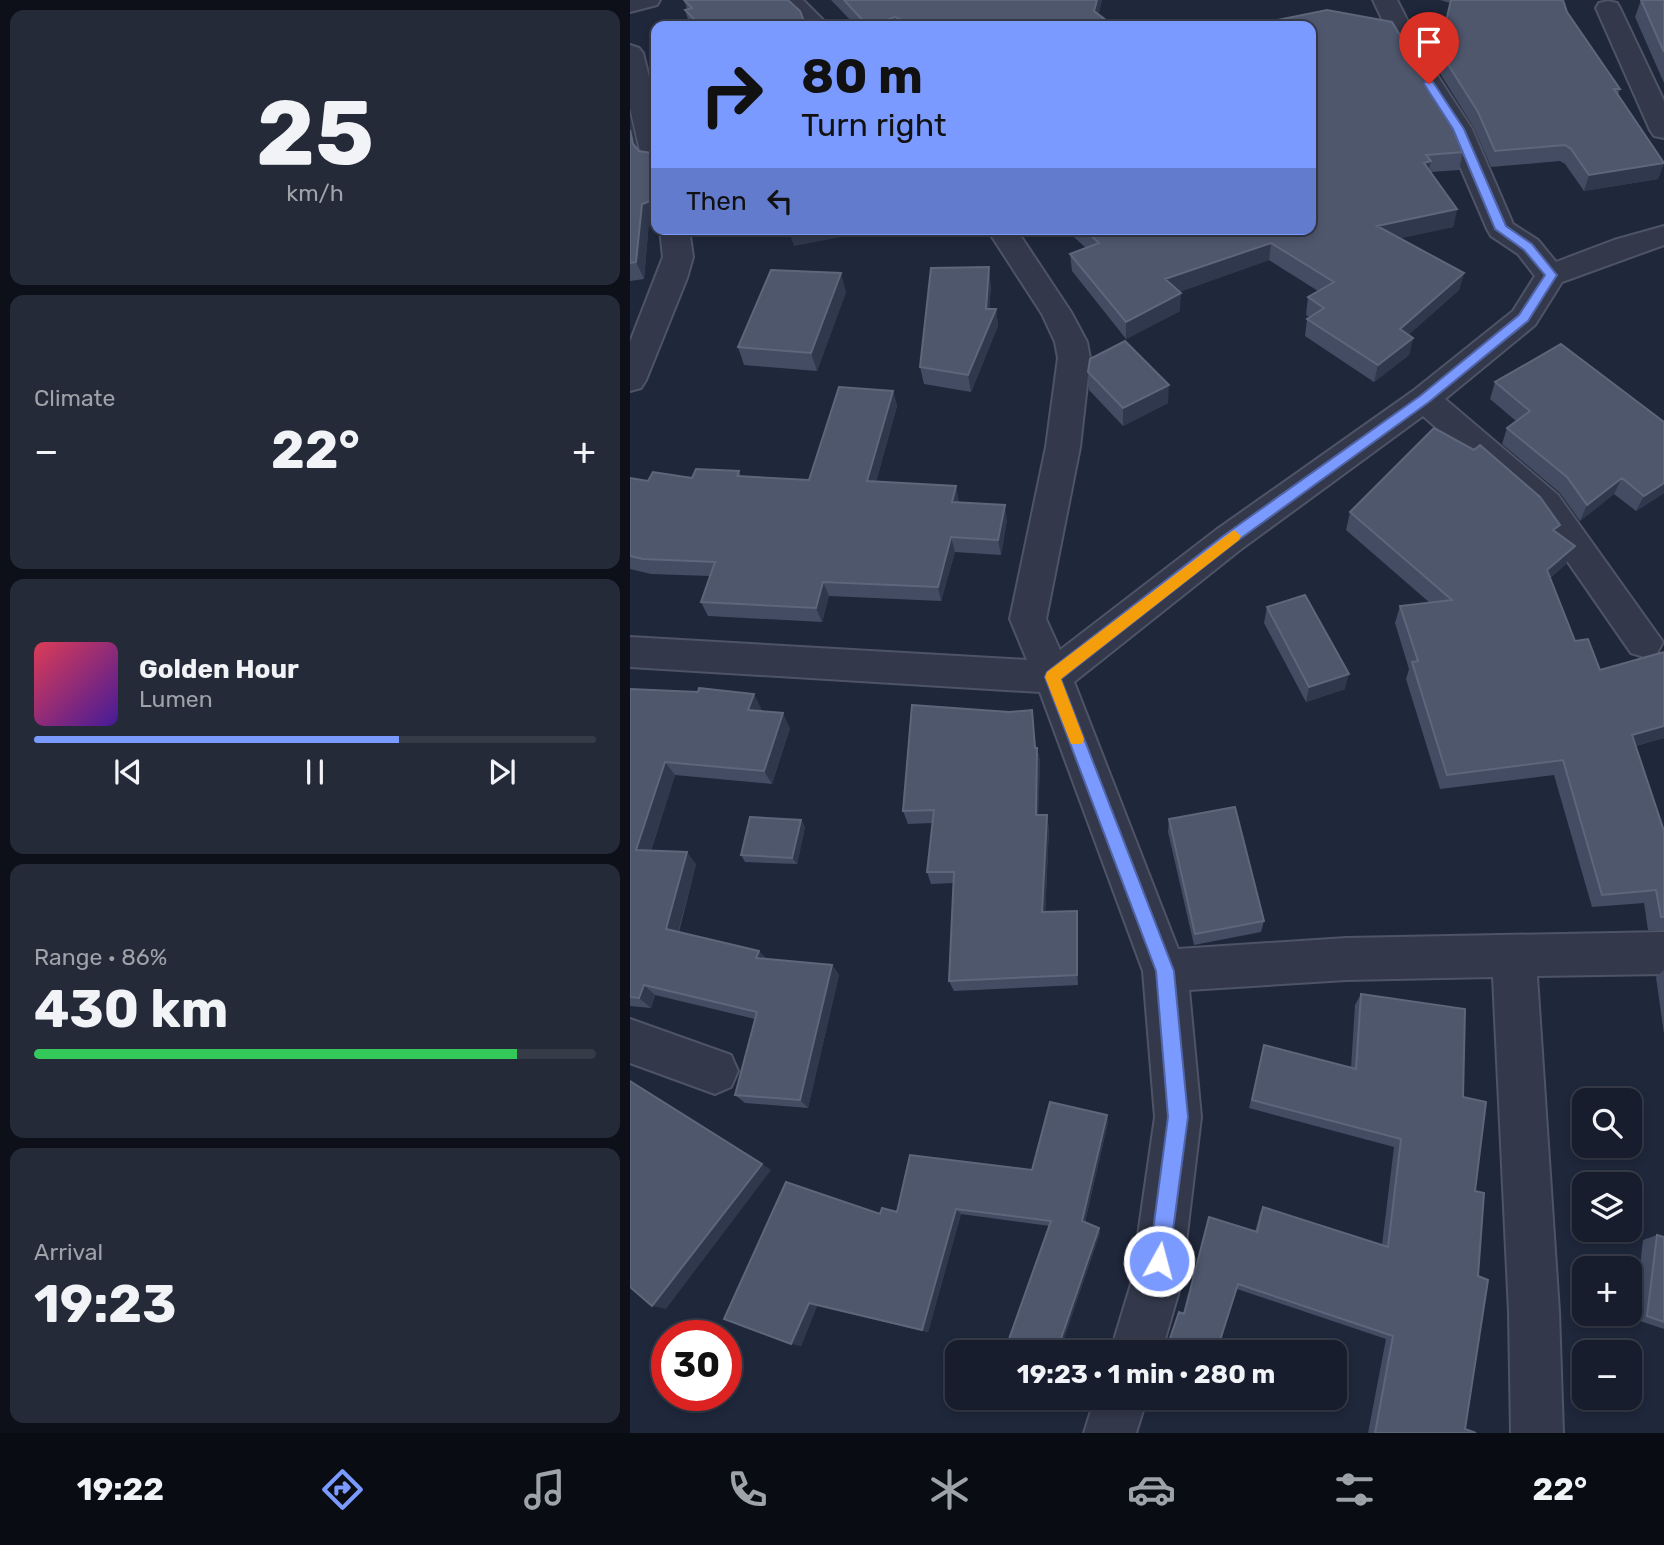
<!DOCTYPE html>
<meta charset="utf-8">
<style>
:root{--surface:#171d2c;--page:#242a38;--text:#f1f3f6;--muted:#9ea2a9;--line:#363b48;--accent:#7b9aff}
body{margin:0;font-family:Rubik,sans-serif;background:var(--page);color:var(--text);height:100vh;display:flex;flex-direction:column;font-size:26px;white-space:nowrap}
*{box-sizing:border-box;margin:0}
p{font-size:23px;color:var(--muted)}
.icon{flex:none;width:38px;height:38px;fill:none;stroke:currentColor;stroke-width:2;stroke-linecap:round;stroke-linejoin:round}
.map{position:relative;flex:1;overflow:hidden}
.drawer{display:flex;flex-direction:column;gap:10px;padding:10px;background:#0d1018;width:630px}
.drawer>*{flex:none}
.hud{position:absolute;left:21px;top:21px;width:665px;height:214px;border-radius:14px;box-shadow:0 4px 10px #0003,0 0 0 2px var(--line);background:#7b9aff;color:#111;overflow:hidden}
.buttons{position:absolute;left:942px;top:1088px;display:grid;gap:14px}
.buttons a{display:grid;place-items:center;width:70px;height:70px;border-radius:14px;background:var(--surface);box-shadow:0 4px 10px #0003,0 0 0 2px var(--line);font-size:35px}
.speed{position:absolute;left:21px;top:1320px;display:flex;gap:14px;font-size:35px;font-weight:700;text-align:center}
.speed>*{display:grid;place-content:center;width:91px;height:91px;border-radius:50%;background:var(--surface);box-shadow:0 4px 10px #0003,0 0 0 2px var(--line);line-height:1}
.speed .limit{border:10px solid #d22;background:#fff;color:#111}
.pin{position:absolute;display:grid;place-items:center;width:60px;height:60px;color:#fff;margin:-72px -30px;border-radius:50% 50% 50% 0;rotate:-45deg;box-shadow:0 0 7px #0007}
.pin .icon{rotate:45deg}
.me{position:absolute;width:77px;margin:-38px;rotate:7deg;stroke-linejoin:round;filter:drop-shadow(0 0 5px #0008)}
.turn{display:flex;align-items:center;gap:24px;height:147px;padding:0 35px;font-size:32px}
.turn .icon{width:91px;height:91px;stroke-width:2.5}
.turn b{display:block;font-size:49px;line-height:60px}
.then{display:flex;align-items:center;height:66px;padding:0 35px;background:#0003;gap:14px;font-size:26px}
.big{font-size:52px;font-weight:700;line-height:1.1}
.drawer .tile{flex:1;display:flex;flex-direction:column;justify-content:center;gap:10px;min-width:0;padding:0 24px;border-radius:14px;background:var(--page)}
.drawer .dial{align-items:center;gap:0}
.dial b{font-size:91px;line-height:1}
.song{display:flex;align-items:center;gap:21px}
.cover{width:84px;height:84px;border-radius:10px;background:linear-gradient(135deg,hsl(350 70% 55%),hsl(260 70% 35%))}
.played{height:7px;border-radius:4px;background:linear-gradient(90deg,var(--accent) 65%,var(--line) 65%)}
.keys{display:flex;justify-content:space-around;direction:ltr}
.heat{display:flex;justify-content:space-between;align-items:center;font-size:38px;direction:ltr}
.charge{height:10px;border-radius:5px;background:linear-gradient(90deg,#34c759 86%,var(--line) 0)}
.trip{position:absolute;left:315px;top:1340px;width:402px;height:70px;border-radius:14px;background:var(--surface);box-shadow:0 4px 10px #0003,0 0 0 2px var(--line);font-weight:700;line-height:70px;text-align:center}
.tabs{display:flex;height:112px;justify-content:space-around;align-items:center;background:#090c12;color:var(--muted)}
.tabs .icon{width:49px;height:49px}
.tabs .selected{color:var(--accent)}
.tabs b{font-size:32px;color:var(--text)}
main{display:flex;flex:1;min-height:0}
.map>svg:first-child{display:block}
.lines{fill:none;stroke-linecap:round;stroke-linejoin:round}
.street-casing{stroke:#4e5466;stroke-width:4}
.street{fill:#33394b;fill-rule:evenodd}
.wall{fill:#434c63}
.shaded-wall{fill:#30384e}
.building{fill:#4f576d;stroke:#5e667b;stroke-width:2}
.route{fill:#7b9aff;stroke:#5064a6;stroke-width:2}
.slow{fill:#f59e0b}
</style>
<main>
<section class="drawer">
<div class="tile dial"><b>25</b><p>km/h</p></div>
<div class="tile"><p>Climate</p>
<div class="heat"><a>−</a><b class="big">22°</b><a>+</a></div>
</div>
<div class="tile">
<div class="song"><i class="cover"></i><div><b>Golden Hour</b><p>Lumen</p></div></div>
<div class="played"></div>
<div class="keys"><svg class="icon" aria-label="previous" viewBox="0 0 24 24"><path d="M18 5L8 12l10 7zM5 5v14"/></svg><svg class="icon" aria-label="pause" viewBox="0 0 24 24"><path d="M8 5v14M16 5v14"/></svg><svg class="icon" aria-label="next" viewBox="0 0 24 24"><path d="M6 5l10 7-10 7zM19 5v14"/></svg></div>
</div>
<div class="tile"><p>Range · 86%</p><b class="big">430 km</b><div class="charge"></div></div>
<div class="tile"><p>Arrival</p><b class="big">19:23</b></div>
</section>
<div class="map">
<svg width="1034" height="1433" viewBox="0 0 1034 1433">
<rect width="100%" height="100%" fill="#1f273b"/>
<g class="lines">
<defs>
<path id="street" d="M0,0h30l-3,5 -27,7z
M146,0h27l26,26h-26z
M743,0h24l31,61 44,68 41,95 25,16 18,22 58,-22 50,-14v19l-102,37 -27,43 -90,74 113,96 105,147 -6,11 -13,4 -13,-4 -97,-140 -111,-97 -183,134 -166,132 104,267 168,-11 318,-6v42l-127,2 22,336 4,121h-52l-2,-121 -16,-335 -147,3 -157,10 12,127 -20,167 -20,69h-51l21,-69 24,-167 -12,-146 -103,-279 -410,-25v-30l397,23 -17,-41 36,-172 12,-89 -3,-16 -13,-28 -55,-85h29l55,83 16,30 3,16 -10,89 -34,172 14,31 156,-120 197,-139 100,-80 22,-35 -17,-22 -27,-18 -4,-7 -43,-100 -42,-68z
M978,1l9,2 3,5 44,93v37l-10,-2 -4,-6 -54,-122 3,-5z
M0,45l9,3 4,5 13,53v62l-10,-2 -4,-6 -12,-52z
M30,229h29l4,28 -6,21 -41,102 -5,8 -11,3v-49l33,-85z
M0,1019l101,36 7,16 -7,16 -16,7 -85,-31z
M465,1398h52l-11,35h-52z"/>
</defs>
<!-- street casing -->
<use href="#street" class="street-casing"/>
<!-- street -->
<use href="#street" class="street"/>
</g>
<!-- wall -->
<path class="wall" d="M54,0l122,26h-116l-5,-16 2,-1z
M201,0h271l-4,14 16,12h-258z
M810,0h123l4,12 53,77 -2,6 46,68 -6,16 -74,12 -19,-27 -5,-3 -69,6 -17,-39 -51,-82 4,-15 16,3 7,-31z
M1011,0h23v83l-29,-66z
M681,26l152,126 -4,18 -28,2 26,37 -4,18 -53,11 64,35 -5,17 -51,45 5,3 -4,17 -35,27 -69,-46 2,-17 3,-2 -4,-2 2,-18 10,-6 -49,-31 -90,32 1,19 -54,28 -54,-68 -2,-17 16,-6 -21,-19h246z
M26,77v142l-7,2 -5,58 -14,2v-166l7,35 2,1 12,2z
M361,285l-2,24h7l2,17 -27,66 -47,-8 -4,-17z
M216,292l-29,79 -73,-6 -6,-18z
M458,372l80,31 -45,23 -34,-36z
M865,382l169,40v71l-28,18 -22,-17 -34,27 -20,-28 -58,-49 5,-16 9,-7 -26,-22z
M263,391l4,15 -21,76 80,4 2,17 49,17 -6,35 -46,-3 -14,49 -112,-5 -7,26 -114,-6 -7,-14 9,-26 -59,-2 -21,-5v-91l18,3 44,-3 47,-7 2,5 68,4z
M720,512l206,21 19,13 -9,18 -16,14 25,63 25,29 64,68 -28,8 28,85v99h-16l-4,-27 -52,4 -38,-132 -114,14 -34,-110 3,-10 -14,-46 5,-17 30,-3 -84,-73z
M637,607l78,82 -39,13 -42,-79z
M0,689l131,19v3l29,17 -18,56 -97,-9 -24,76 45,13 -17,68 80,19 7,8 66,6 7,10 -31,133 -63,-5 -10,-8 20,-76 -100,-24 -4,13 -21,-2z
M402,710l4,38h1l3,13 -2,54 11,12 -4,85 32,-1 1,10v64l-124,6 -5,-10 4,-98 -22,1 -4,-12 5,-49 -24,1 -5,-13 106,-99z
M539,819l95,102 -3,11 -67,13 -26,-113z
M171,820l4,7 -8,37 -52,-2 -4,-7z
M1034,970v64l-8,-57z
M731,994l102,103 12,94 -10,238 11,4h-108l18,-94 -149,-50 18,-57 5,-19 3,-6 119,38 12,-98 -145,-39 15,-63 87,23 4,-63z
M478,1122l-23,100 15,11 -41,120h-55l46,-127 -89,-12 -33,118 -111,-26 -16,40 -77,-27 156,-105 17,-2 135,-42z
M1027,1235l7,2v92l-30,-10 9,-79z
M541,1398h31l-3,12h-2z"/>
<!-- shaded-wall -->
<path class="shaded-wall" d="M467,0h5l-6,26 -2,-15z
M265,17l2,9h-29z
M0,115l10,46 -7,-17 -3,-14z
M801,161l-4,18 -3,-16z
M1034,163l-6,16 -74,12 5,-16z
M26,199v20l-7,2 -5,58 -8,-17 6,-58z
M827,209l-4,18 -79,17 3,-18z
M158,229h95l-89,17z
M641,243l-2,17 -104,37v-18z
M359,267l2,18 -3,41 -2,-17z
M211,273l5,19 -29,79 -6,-18z
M834,273l-5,17 -63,56 4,-17z
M551,293l-1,18 -54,28v-17z
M366,309l2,17 -27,66 -3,-17z
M783,338l-4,17 -35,27 4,-17z
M539,385l-1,18 -45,23v-18z
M263,391l4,15 -25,90 -5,-15z
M992,478l-8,16 -34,27 7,-16z
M1034,483v10l-28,18 8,-15z
M326,486l3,15 -4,16 -3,-15z
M375,505l2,15 -6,35 -3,-15z
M321,537l4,15 -14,49 -3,-14z
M945,546l-9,18 -28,23 9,-17z
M193,582l6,14 -7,26 -6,-14z
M719,674l-4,15 -39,13 3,-15z
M124,694l7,14 -5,16 -8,-14z
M402,710l5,48v-10l3,13 -2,66 -2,-12 -1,-67z
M153,713l7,15 -18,56 -8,-13z
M1034,726v12l-43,12 11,-15z
M35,762l10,13 -28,88 -11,-13z
M417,815l2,12 -4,96 -3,-11z
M171,820l4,7 -8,37 -5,-6z
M57,852l9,12 -20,76 -10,-11z
M447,911l1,10v64l-1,-10z
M129,951l8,11 -11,-4z
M202,965l7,10 -31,133 -8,-8z
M14,985l11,10 -4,13 -12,-10z
M477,1115l1,7 -24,104 -2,-5z
M132,1164l9,6 -105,139 -14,-3z
M326,1209l5,5 -33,118 -6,-2z
M469,1228l1,5 -41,120h-3z
M179,1303l8,3 -16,40 -10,-2z"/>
<!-- building -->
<path class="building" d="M54,0h104l12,11 6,15h-105l-16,-16 7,-2z
M214,0h253l-3,11 20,15h-198l-21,-9 -27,9z
M821,0h112l4,12 53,77h-6l50,74 -75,12 -18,-26 -6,-4 -70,6 -17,-39 -51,-81 16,3z
M1011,0h23v52z
M697,10l65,12 54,90 17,40 -37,3 5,6 -7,2 33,46 -80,17 87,47 -64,56 13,9 -35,27 -71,-46 17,-11 -16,-11 26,-15 -63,-39 -106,36 16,14 -55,29 -56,-68 29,-11 -15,-14h227v-203h-64z
M26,77v122l-14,5 -6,58 -6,1v-133l3,14 6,7 12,2 1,-64 -2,-11z
M359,267l-3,42h10l-28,66 -48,-8 11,-99z
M141,270l70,3 -30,80 -73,-6z
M495,341l44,44 -46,23 -35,-36 2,-13z
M931,344l103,78v61l-20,13 -22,-18 -35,27 -20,-28 -60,-49 23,-17 -35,-29z
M209,387l54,4 -26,90 89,5 -4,16 53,3 -7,35 -47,-3 -13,50 -115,-5 -7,26 -115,-6 14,-40 -72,-3 -13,-3v-78l18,3 5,-9 39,6 4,-9 43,2 -2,5 72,4z
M804,428l40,22 6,-5 60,52 20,28 -7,5 22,16 -28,24 28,71 13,-2 12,31 64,-18v74l-32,9 32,96v86h-3l-5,-27 -54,5 -39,-135 -116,15 -35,-113 6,-1 -18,-55 52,-6 -102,-88z
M675,595l44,79 -40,13 -42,-80z
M69,688l55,6 -6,16 35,3 -19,58 -99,-9 -29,88 51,2 -21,77 93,22 -3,7 76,7 -32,135 -65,-5 22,-83 -113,-27 -5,13 -9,-1v-308l68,3z
M282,705l97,7 23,-2 3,38h2l-1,67h11l-5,97 35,-1v64l-128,6 5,-109h-27l7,-62 -31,1z
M605,807l29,114 -69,13 -26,-115z
M120,817l51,3 -9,38 -51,-3z
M731,994l104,15 -2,88 23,5 -11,89 9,2 -6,83 10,4 -23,149 11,4h-101l18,-97 -155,-52 -22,69h-51l14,-41 5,2 25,-97 48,15 6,-25 125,40 13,-108 -149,-39 12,-55 92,24z
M0,1081l132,83 -110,142 -22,-19z
M420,1102l57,13 -25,106 17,7 -43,125h-52l47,-132 -95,-12 -34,121 -113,-27 -18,41 -67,-25 62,-137 94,32 2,-6 15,4 13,-57 122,15z
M1027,1235l7,2v85l-17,-6z
M544,1398h28l-3,12z"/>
<!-- route -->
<path class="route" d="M795,82h8l31,47 42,97 26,18 25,31 -29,46 -99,81 -196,142 -172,135 113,292 14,146 -19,144 -3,7 -7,3 -7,-3 -3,-7 19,-144 -12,-146 -111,-294 2,-5 176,-136 197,-140 99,-81 26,-40 -21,-25 -29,-21 -42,-100 -29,-45z"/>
<!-- slow -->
<path class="slow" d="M604,530l7,6 -2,4 -178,139 23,60 -2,5h-11l-26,-67 2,-5z"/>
</svg>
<div class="buttons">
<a><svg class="icon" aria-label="search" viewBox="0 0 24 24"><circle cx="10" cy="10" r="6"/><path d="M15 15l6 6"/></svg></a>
<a><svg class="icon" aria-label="layers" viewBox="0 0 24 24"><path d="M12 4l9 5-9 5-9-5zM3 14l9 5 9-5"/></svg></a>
<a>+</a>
<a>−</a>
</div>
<div class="speed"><div class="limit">30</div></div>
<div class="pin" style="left:799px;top:84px;background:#d93025"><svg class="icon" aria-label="arrive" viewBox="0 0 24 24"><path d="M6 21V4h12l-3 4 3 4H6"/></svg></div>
<svg class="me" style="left:529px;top:1261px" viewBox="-20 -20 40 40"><circle r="17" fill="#7b9aff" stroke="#fff" stroke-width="3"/><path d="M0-11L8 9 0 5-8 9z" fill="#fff"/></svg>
<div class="trip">19:23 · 1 min · 280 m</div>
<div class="hud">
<div class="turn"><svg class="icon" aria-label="right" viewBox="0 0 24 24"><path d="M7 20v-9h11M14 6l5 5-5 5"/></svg><div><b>80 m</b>Turn right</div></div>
<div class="then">Then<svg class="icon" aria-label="left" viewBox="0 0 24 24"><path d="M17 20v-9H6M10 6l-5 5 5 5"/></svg></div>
</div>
</div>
</main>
<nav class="tabs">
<b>19:22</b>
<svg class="icon selected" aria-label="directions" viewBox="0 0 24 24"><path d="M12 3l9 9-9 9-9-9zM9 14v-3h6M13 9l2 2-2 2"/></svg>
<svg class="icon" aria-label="music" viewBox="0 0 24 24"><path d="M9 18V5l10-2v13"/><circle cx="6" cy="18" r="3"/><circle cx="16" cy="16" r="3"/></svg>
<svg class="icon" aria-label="phone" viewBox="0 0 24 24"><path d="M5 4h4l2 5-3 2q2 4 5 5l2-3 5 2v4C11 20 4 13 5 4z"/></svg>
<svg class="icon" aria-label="climate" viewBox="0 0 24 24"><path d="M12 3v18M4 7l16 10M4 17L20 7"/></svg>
<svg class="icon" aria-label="car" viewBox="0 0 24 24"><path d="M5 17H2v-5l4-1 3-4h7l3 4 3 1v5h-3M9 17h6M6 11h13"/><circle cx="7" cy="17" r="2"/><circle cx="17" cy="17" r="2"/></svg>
<svg class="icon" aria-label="filters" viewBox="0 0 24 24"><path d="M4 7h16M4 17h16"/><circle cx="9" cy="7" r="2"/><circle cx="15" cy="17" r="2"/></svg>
<b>22°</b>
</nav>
